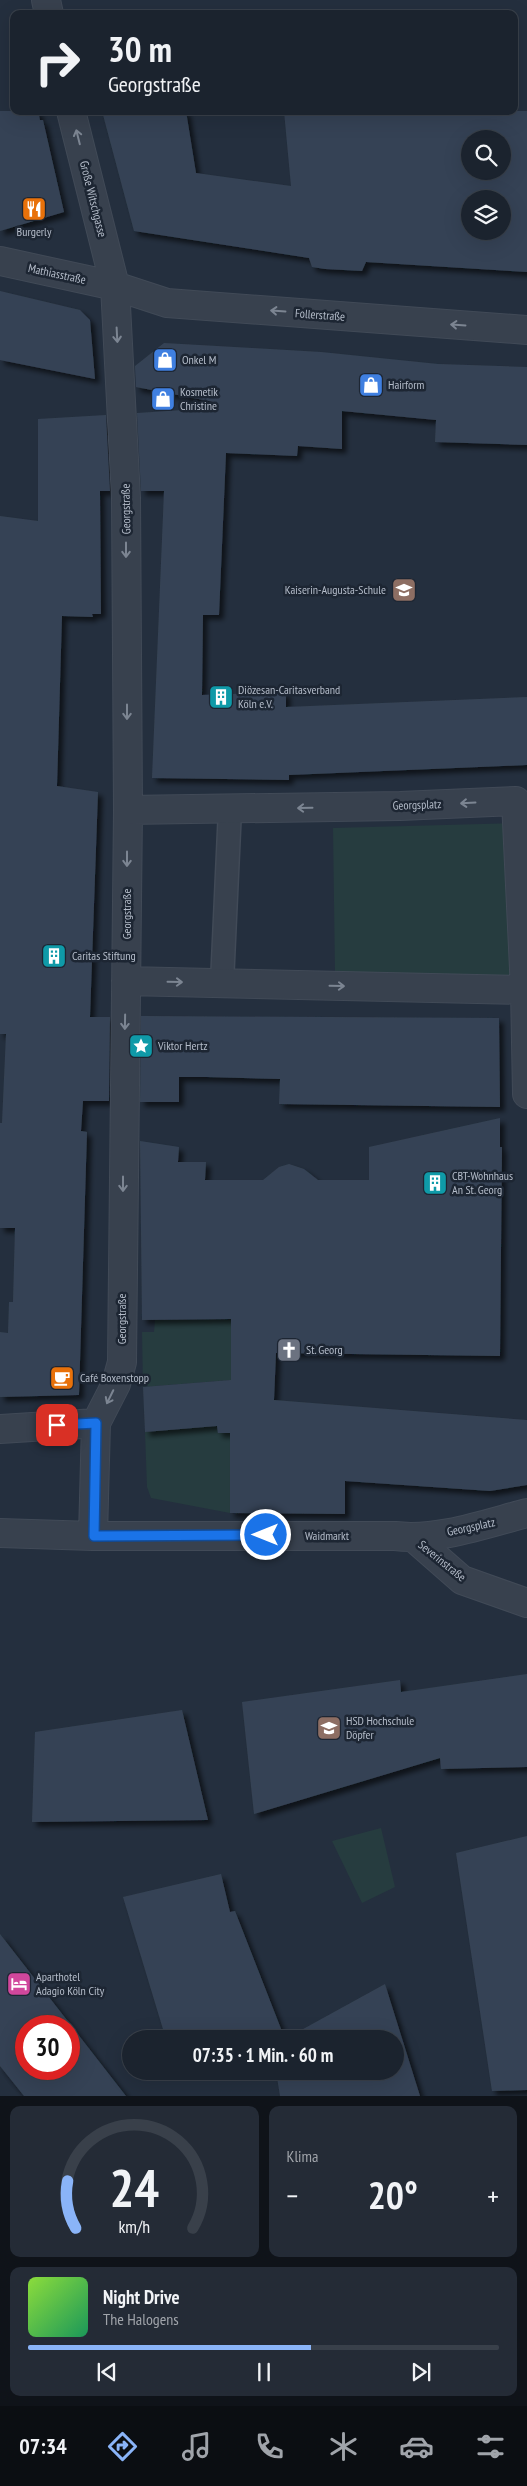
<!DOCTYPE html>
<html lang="de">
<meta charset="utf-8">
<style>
:root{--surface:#1b232e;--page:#242b36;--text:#f1f3f6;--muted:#a0a4aa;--line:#39404a;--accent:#8ab4f8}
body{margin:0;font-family:"PT Sans Narrow",sans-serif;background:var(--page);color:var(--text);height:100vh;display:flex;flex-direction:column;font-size:19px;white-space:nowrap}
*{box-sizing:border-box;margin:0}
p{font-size:16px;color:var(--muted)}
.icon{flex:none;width:28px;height:28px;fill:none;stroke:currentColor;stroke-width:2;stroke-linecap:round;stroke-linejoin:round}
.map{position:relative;height:2096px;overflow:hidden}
.side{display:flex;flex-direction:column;gap:10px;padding:10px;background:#0f1319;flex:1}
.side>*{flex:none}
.top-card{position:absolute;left:10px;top:10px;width:508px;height:105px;border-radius:10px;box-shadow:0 5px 20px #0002,0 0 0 1px var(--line);background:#1b232e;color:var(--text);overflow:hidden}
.fabs{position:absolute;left:461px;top:130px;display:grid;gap:10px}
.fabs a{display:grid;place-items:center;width:50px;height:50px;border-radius:50%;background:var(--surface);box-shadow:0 5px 20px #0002,0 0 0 1px var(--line);font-size:25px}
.speed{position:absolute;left:15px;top:2015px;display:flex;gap:10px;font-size:25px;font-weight:700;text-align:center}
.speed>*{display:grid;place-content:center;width:65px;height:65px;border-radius:50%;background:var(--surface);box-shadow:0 5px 20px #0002,0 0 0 1px var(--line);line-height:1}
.speed .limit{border:8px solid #d22;background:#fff;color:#111}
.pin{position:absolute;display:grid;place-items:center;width:42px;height:42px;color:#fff;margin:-21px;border-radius:10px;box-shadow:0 2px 8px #0006}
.me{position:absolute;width:55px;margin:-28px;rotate:270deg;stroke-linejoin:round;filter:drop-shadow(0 0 4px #0008)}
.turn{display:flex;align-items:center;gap:18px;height:105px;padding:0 15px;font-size:22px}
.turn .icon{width:65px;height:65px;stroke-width:2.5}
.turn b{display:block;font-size:35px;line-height:42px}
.big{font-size:38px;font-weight:800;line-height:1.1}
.side .card{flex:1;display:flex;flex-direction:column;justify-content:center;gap:8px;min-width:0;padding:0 18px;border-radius:10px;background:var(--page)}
.side .dial{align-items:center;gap:0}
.dial svg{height:130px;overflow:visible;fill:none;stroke:var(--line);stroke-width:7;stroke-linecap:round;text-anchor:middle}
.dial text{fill:var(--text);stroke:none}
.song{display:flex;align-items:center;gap:15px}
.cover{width:60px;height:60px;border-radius:8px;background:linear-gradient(135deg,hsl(90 70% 55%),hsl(150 70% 35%))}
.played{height:5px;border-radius:2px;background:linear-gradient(90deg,var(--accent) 60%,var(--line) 60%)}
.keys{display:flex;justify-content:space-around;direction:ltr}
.heat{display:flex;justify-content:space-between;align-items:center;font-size:28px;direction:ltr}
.side .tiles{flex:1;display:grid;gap:10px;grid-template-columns:1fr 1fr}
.card:last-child{grid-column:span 2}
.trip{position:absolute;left:122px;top:2030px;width:282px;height:50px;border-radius:25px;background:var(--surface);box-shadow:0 5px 20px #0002,0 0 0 1px var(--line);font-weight:800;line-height:50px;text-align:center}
.tabs{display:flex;height:80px;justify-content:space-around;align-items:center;background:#0b0e12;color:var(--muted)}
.tabs .icon{width:35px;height:35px}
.tabs .selected{color:var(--accent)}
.tabs b{font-size:22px;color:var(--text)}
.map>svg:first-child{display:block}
.green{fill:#263c3f}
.building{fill:#364354;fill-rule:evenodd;filter:url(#shadow)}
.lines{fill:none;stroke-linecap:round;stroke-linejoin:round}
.service-casing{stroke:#414a57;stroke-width:25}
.minor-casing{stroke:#414a57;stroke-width:30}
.service{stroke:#38414e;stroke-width:22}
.minor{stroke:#38414e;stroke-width:28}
.oneway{stroke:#7c8592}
.route-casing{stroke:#114b97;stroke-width:12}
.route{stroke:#1a73e8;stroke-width:9}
.labels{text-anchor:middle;stroke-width:5;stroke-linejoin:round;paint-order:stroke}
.street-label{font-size:12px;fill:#b4bcc9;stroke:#1d2633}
.poi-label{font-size:12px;fill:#b4bcc9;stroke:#1d2633;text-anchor:start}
</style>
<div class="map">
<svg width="527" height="2096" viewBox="0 0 527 2096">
<defs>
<filter id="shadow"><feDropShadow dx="4.5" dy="4.5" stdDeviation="2.5" flood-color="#0009"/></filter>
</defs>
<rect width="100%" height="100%" fill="#242f3e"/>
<!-- green -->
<path class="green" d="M516,823l9,153 -190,-2 -2,-146z
M231,1319v61l-88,7 -1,-55h12l1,-12z
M217,1426l1,7h12v80l-79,-15 -4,-11 -2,-55z
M381,1828l14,59 -33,16 -30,-62z"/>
<!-- building -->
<path class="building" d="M0,111h38l2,9h3l21,92 -64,19z
M102,111h84l10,62 95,13 -7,-75h243v161l-161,-10 -4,9 -37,-2 -13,-2 -3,-9 -175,-27zM470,139h32v32h-32zM470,199h32v32h-32z
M0,291l80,19 10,10 5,59 -95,-19z
M164,343l157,9 117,12 89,3v78l-92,-3 1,-22 -94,-9v38l-44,-3 -1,10 -71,-3 -7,162h-16l-1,80 84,-3v15l241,-10v68l-238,10v5l-137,-2 12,-287h-23l-4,-78 77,-5v-6l-78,-15 -1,-21z
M106,415l4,76h-10l1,123h-9l1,3 -31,-1 -5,170 41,6 -8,225h20l-1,84h-26l-2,30 6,1 -8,263 -79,2v-65l8,1 1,-31h4l2,-74h-15v-105h2l4,-89h-6v-518l38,5v-102z
M141,1016l358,2 1,89 -221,-3 1,-25 -74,-2h-27v25h-39z
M500,1118v29h2l-2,209 -224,-3 -2,47 253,20v65l-37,6 -145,-10v33l-115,-1v-80h-12l-1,-7 -72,6 -2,-45 88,-7v-61l-89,1 -2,-179 39,6 -1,15h28l-1,18h58l16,-13 10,-3 15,5 14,11h51v-33z
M527,1674v93l-86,2 -1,-11 -186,56 -12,-112 158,-22 1,12z
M182,1710l26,110 -176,2 3,-90z
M527,1836v254l-35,1 -36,-238z
M221,1874l9,38 5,-1 50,128h-119l-43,-142z
M0,1934l126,162h-102l-24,-30zM26,2026h43v43h-43z
M385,1984l35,112h-140l-4,-25h120v-32h-111z"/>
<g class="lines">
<defs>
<path id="service" d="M222,983l8,-174"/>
<path id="minor" d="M46,0l3,14
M71,111l44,175 11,212 2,312 -6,552 -6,22 -20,39 -3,113
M0,261l115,25 52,17 360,27
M126,981l399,9 -9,-189 -116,5 -272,4
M525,990l2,104
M0,1429l96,-6
M0,1533l93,3h302c43,5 90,-12 132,-23
M414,1538l48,42 65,23"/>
</defs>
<!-- service casing -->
<use href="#service" class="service-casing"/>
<!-- minor casing -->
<use href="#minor" class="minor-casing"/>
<!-- service -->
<use href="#service" class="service"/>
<!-- minor -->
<use href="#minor" class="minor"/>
</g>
<!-- one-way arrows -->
<defs><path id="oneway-shaft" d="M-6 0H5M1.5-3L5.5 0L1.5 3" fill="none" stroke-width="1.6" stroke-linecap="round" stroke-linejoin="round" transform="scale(1.25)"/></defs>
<g class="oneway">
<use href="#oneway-shaft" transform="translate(78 137) rotate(-104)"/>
<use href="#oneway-shaft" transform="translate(278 311) rotate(-176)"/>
<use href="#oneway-shaft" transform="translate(458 325) rotate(-176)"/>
<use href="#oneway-shaft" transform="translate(117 335) rotate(87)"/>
<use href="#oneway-shaft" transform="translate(126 550) rotate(90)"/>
<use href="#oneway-shaft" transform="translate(127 712) rotate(90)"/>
<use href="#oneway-shaft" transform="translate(468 803) rotate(177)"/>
<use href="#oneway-shaft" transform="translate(305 808) rotate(179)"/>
<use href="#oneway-shaft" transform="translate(127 859) rotate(90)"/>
<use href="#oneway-shaft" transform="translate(175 982) rotate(1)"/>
<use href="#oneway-shaft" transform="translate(337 986) rotate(1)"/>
<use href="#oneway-shaft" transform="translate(125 1022) rotate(91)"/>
<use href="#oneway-shaft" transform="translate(123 1184) rotate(90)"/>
<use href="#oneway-shaft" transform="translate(110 1397) rotate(116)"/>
</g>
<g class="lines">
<defs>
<path id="route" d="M57,1425l39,-2 -2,113 172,-1"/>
</defs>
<!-- route casing -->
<use href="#route" class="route-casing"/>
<!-- route -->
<use href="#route" class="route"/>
</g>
<!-- icons -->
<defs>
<symbol id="restaurant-square" viewBox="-11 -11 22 22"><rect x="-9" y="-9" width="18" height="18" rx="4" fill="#e8710a" stroke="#1d2633"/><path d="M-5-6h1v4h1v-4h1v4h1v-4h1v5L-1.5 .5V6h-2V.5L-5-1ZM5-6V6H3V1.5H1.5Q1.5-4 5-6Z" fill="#fff"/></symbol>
<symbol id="shop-square" viewBox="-11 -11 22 22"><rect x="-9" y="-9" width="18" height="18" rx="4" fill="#3f7fe0" stroke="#1d2633"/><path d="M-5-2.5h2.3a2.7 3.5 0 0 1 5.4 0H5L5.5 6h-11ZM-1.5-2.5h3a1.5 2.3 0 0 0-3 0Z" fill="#fff"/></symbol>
<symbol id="school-square" viewBox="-11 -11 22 22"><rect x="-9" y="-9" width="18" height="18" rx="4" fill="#8d6e63" stroke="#1d2633"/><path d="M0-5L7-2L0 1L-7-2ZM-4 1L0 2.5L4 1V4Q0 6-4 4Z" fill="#fff"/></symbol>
<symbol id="building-square" viewBox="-11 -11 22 22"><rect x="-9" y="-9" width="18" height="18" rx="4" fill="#0f9aa8" stroke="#1d2633"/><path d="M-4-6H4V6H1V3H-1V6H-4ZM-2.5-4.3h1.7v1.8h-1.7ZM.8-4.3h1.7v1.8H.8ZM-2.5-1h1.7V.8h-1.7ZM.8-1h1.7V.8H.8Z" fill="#fff"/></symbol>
<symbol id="sight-square" viewBox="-11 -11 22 22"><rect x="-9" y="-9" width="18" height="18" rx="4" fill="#0f9aa8" stroke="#1d2633"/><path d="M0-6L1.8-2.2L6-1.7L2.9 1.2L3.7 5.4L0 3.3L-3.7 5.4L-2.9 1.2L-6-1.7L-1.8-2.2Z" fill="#fff"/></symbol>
<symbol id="church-square" viewBox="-11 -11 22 22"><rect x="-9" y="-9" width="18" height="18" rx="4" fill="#6b7280" stroke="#1d2633"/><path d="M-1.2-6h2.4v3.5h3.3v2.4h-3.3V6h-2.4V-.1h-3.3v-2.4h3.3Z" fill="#fff"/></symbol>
<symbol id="cafe-square" viewBox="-11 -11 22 22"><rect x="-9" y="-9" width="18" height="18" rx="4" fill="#e8710a" stroke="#1d2633"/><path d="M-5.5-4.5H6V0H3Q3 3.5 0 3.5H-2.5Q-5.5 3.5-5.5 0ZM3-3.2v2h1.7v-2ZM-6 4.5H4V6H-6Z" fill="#fff"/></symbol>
<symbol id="university-square" viewBox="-11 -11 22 22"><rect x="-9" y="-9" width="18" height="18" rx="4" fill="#8d6e63" stroke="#1d2633"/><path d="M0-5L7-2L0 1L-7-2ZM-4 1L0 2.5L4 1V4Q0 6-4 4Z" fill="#fff"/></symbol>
<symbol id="hotel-square" viewBox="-11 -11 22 22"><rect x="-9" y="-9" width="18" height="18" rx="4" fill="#d1479c" stroke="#1d2633"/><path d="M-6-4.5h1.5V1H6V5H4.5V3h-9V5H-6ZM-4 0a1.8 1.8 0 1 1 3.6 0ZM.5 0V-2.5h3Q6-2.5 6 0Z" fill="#fff"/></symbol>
</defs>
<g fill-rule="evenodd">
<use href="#restaurant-square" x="20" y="195" width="28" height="28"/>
<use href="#shop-square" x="151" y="346" width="28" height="28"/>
<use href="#shop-square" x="357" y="371" width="28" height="28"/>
<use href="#shop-square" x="149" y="385" width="28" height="28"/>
<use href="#school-square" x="390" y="576" width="28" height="28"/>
<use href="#building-square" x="207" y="683" width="28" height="28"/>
<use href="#building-square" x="40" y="942" width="28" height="28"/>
<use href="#sight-square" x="127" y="1032" width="28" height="28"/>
<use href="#building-square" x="421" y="1169" width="28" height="28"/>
<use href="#church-square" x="275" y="1336" width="28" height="28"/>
<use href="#cafe-square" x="48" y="1364" width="28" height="28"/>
<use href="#university-square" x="315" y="1714" width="28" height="28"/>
<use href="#hotel-square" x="5" y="1970" width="28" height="28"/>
</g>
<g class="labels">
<!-- street labels -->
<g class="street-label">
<text transform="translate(93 199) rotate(76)" y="4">Große Witschgasse</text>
<text transform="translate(57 274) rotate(12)" y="4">Mathiasstraße</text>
<text transform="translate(320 315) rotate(4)" y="4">Follerstraße</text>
<text transform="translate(126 509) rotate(-91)" y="4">Georgstraße</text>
<text transform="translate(417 805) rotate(-2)" y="4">Georgsplatz</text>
<text transform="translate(127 914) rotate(-90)" y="4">Georgstraße</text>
<text transform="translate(122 1319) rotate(-90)" y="4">Georgstraße</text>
<text transform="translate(471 1527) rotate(-12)" y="4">Georgsplatz</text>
<text x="327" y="1540">Waidmarkt</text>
<text transform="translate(442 1561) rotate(39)" y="4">Severinstraße</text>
</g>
<!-- poi labels -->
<g class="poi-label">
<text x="34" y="236" text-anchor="middle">Burgerly</text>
<text x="182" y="364">Onkel M</text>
<text x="388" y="389">Hairform</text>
<text x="180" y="396">Kosmetik<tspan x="180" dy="14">Christine</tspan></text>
<text x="386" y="594" text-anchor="end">Kaiserin-Augusta-Schule</text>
<text x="238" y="694">Diözesan-Caritasverband<tspan x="238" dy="14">Köln e.V.</tspan></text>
<text x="72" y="960">Caritas Stiftung</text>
<text x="158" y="1050">Viktor Hertz</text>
<text x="452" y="1180">CBT-Wohnhaus<tspan x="452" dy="14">An St. Georg</tspan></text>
<text x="306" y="1354">St. Georg</text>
<text x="80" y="1382">Café Boxenstopp</text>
<text x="346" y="1725">HSD Hochschule<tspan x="346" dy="14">Döpfer</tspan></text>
<text x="36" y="1981">Aparthotel<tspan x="36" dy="14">Adagio Köln City</tspan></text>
</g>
</g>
</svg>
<div class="fabs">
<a><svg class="icon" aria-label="search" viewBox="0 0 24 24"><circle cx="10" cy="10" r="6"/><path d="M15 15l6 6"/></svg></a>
<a><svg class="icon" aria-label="layers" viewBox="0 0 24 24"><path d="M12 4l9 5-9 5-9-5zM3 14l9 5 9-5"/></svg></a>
</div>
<div class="speed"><div class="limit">30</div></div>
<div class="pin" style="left:57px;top:1425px;background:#d93025"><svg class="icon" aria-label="arrive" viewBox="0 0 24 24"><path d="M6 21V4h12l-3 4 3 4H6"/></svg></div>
<svg class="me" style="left:266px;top:1535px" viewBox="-20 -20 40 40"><circle r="17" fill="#1a73e8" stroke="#fff" stroke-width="3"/><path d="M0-11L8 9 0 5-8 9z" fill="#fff"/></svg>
<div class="trip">07:35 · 1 Min. · 60 m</div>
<div class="top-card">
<div class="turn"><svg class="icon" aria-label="right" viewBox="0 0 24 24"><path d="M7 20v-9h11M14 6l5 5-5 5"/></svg><div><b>30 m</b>Georgstraße</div></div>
</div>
</div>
<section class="side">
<div class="tiles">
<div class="card dial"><svg viewBox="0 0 100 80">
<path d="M14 69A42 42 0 1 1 86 69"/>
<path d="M14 69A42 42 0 0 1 9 40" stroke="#8ab4f8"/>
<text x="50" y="56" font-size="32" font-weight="700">24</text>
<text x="50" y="72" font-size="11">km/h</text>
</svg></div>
<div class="card"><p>Klima</p>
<div class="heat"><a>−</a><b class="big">20°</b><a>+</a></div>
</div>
<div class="card">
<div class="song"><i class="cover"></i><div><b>Night Drive</b><p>The Halogens</p></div></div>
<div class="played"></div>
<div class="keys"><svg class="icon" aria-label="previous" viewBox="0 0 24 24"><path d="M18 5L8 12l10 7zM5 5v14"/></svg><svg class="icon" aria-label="pause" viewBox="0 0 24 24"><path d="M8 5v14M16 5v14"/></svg><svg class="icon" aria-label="next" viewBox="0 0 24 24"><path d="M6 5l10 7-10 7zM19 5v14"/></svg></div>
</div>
</div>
</section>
<nav class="tabs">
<b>07:34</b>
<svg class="icon selected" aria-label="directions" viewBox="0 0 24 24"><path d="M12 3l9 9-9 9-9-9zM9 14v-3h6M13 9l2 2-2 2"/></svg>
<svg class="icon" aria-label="music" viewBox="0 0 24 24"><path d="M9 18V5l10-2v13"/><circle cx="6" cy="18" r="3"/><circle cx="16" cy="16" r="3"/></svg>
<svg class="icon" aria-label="phone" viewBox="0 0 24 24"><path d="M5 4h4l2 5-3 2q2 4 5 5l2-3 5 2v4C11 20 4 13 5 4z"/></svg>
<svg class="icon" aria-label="climate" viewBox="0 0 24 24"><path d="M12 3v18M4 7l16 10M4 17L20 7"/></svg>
<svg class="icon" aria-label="car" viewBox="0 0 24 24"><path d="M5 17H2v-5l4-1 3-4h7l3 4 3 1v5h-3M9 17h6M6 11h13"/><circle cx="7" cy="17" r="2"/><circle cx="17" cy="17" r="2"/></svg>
<svg class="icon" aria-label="filters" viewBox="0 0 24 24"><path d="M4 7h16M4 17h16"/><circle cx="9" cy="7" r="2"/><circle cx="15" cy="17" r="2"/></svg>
</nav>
